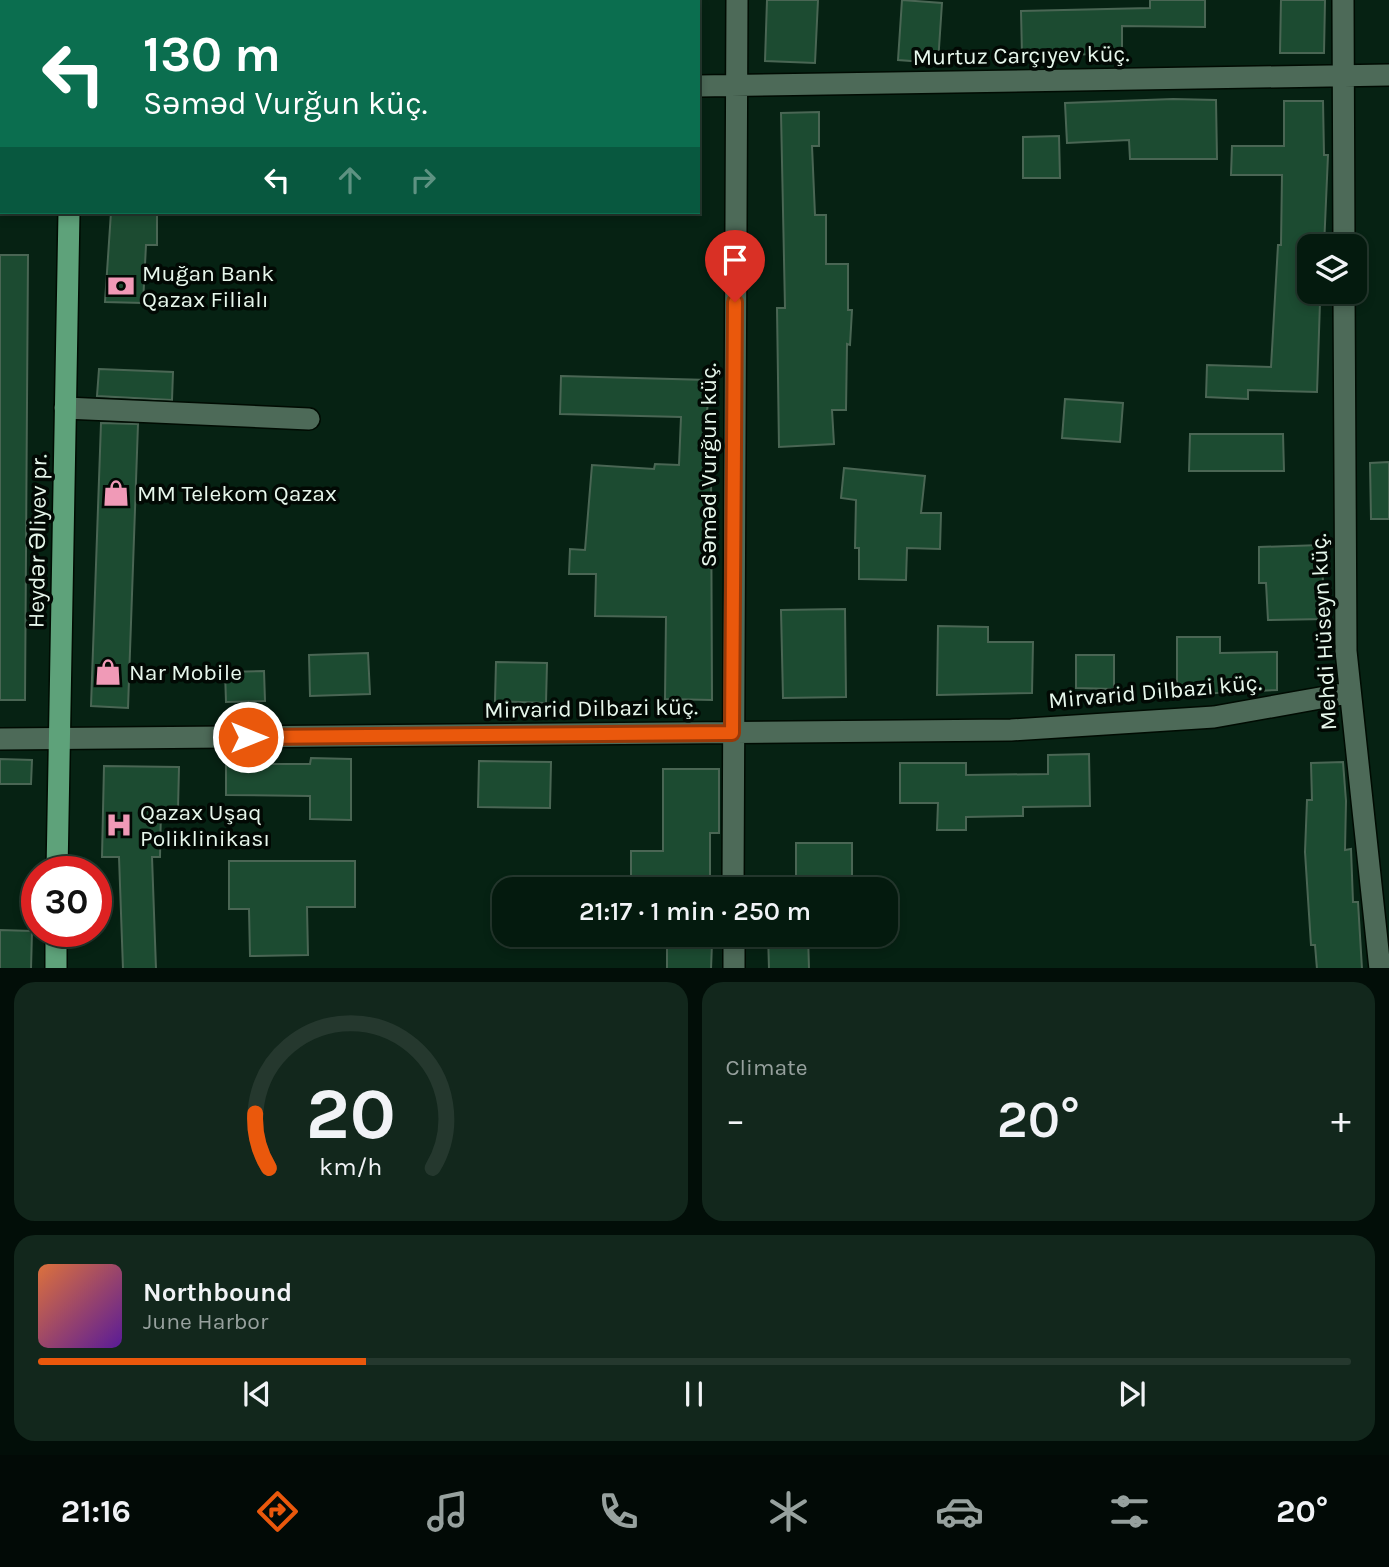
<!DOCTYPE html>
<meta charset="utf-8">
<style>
:root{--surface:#041a0e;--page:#12271c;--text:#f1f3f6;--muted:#97a19e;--line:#25382e;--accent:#ea580c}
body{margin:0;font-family:Karla,sans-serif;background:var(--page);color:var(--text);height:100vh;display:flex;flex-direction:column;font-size:26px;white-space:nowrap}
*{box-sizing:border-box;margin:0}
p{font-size:23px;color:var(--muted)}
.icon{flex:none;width:38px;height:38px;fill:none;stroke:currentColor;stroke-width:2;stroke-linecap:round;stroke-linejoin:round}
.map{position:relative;height:968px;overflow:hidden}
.sheet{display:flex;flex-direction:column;gap:14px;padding:14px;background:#020e08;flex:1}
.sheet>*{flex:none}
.guide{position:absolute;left:0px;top:0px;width:700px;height:214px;box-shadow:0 4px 10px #0003,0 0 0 2px var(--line);background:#0b6e4f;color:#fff;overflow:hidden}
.tools{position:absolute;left:1297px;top:234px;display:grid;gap:14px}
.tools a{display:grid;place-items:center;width:70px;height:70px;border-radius:14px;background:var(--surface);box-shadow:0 4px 10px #0003,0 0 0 2px var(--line);font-size:35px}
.speed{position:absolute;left:21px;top:856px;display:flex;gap:14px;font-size:35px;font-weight:700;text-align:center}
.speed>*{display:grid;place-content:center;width:91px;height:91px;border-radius:50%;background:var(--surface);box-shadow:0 4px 10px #0003,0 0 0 2px var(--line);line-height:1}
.speed .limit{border:10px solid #d22;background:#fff;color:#111}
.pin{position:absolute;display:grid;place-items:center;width:60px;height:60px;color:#fff;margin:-72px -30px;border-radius:50% 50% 50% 0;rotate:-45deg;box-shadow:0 0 7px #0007}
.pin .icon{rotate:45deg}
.me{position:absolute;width:77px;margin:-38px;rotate:90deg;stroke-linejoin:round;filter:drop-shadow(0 0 5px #0008)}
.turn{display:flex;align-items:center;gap:24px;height:147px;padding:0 28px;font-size:32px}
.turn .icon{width:91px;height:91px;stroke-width:2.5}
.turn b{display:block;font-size:49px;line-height:60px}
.lanes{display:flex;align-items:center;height:66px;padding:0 28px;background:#0003;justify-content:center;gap:35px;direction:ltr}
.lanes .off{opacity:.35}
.big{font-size:52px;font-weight:600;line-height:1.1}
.sheet .widget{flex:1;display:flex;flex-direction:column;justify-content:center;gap:10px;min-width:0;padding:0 24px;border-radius:21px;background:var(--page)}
.sheet .dial{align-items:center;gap:0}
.dial svg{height:182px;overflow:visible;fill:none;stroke:var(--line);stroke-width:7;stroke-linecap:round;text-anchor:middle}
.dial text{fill:var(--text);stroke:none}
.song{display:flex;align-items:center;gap:21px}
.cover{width:84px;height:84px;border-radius:10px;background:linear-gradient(135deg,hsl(20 70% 55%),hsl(270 70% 35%))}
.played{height:7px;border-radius:4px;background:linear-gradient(90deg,var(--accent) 25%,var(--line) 25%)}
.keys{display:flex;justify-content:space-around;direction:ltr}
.heat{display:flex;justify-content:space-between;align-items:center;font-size:38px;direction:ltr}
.sheet .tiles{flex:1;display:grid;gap:14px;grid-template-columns:1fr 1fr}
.widget:last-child{grid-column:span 2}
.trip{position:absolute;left:492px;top:877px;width:406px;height:70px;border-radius:21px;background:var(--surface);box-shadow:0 4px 10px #0003,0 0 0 2px var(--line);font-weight:600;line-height:70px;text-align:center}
.menu{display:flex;height:112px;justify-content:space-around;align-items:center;background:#020a06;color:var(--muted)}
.menu .icon{width:49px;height:49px}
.menu .active{color:var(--accent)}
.menu b{font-size:32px;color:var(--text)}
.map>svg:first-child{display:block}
.building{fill:#1c4b31;stroke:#4a6654;stroke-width:2}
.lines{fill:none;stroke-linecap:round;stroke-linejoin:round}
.minor-casing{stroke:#000b02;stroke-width:24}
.major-casing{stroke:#000b02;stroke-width:24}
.minor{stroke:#4d6a58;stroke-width:21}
.major{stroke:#5ea27a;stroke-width:21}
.route-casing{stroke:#983908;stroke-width:18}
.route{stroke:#ea580c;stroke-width:12}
.labels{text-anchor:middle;stroke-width:7;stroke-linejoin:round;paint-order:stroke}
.street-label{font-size:23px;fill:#e7f7ec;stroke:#020904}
.poi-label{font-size:23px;fill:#e7f7ec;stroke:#020904;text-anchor:start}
</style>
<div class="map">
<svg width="1389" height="969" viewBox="0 0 1389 969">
<rect width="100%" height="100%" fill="#062213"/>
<!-- building -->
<path class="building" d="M767,0h51l-3,63 -50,-2z
M902,0l40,3 -4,60 -40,-3z
M1150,0h55v27l-83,-1v28l-100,1 -1,-44 129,-3z
M1281,0h44l-1,53h-44z
M1173,99l43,1 1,59h-87l-1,-19 -62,3 -2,-40z
M1284,101h39l1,54h4l-4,92h-15v54l11,1 -3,90 -69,-2v9l-42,-2 1,-32 64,2 7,-122h3l1,-70h-51l1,-29h52z
M819,112v34h-7l3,69h11v49h22v46h4l-2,35 -3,-1 -1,66h-14l2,34 -55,3 -2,-139h8l-4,-195z
M1059,136l1,42h-37v-41z
M111,212h46v33h-11l-3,58 -38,-1z
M0,255h28l-3,445h-25z
M99,369l74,3 -1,28 -75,-4z
M561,376l148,4 -5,86 7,1 1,233 -47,-1 1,-82 -71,-1 1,-42h-27l1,-25 15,1 7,-85 62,4 1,-5 24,1 2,-48 -121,-3z
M1065,399l58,4 -3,39 -58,-4z
M101,423l37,1 -10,284 -37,-2z
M1190,434h93l1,37h-95z
M1389,462v57h-18l-1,-56z
M844,468l81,8 -4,37h20l-1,36 -33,-1 -1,32 -47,-1v-31h-4l1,-48 -15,-2z
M1321,545l4,74 -57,1 -2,-37h-7v-36z
M845,609l1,88 -63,1 -2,-88z
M938,626l50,1v15h45l-1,51 -95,2z
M1177,637h43v16l57,-1v38l-100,5z
M368,653l2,41 -60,2 -1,-41z
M1076,655h38v34l-38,-1z
M496,662l51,1 -1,40 -51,-2z
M264,671l1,30 -39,1 -1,-30z
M1089,754l1,52 -67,1v9l-57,1v13h-29l1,-27h-38v-40h66v12l82,-1v-19z
M311,758l40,1v61l-41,-1v-23l-84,-1v-31h84z
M0,759l32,1 -1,24h-31z
M479,761l72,1 -1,46 -72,-1z
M1343,762l3,39 -1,49 6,-1 2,53h5l4,67h-45l-2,-24h-4l-6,-93 2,-52h5l-1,-37z
M104,766l75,1 -1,42h-17l-1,48h-8l4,112h-33l-4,-112h-17z
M663,769h56v64h-9v53h-79v-35h32z
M796,843h56v33l-56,1z
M229,861h126v46h-48l1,48 -58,1 -1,-47h-20z
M0,930l32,1 -1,38h-31z
M671,934h36v9h5l-1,26h-44v-27h4z
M768,934h40l1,35h-40z"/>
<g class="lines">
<defs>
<path id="minor" d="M1343,0l1,247
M379,2v-2
M0,80h2
M698,86l691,-11
M1344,292l2,359 34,318
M65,408l244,11
M0,739l1011,-9 203,-13 134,-24
M733,889l4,-889
M734,934v35"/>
<path id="major" d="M103,2l1,-2
M57,872l12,-660
M56,969v-38"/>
</defs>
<!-- minor casing -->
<use href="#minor" class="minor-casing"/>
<!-- major casing -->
<use href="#major" class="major-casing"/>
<!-- minor -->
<use href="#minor" class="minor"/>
<!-- major -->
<use href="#major" class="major"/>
</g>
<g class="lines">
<defs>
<path id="route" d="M248,737l484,-4 3,-431"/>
</defs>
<!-- route casing -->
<use href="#route" class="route-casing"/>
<!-- route -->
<use href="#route" class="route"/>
</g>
<!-- icons -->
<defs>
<symbol id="bank-bare" viewBox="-9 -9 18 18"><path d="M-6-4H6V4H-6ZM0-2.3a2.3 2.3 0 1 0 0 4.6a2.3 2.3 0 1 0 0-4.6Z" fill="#f09ab7" stroke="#020904" stroke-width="2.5" paint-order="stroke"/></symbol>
<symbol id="shop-bare" viewBox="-9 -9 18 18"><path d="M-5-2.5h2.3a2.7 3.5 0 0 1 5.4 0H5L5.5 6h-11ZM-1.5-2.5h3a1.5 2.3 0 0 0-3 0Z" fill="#f09ab7" stroke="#020904" stroke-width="2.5" paint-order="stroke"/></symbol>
<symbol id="hospital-bare" viewBox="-9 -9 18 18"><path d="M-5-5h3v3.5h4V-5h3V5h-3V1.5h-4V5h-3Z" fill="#f09ab7" stroke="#020904" stroke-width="2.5" paint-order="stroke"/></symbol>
</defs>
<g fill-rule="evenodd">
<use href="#bank-bare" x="102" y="267" width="38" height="38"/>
<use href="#shop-bare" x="97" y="474" width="38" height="38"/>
<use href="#shop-bare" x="89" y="653" width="38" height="38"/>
<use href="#hospital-bare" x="100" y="806" width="38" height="38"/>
</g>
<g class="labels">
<!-- street labels -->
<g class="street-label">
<text transform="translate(1021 55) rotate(-1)" y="8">Murtuz Carçıyev küç.</text>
<text transform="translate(708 465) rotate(-90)" y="8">Səməd Vurğun küç.</text>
<text transform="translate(37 541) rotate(-89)" y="8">Heydər Əliyev pr.</text>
<text transform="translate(1323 632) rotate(-93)" y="8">Mehdi Hüseyn küç.</text>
<text transform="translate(1155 691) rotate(-5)" y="8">Mirvarid Dilbazi küç.</text>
<text transform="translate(591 708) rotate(-1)" y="8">Mirvarid Dilbazi küç.</text>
</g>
<!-- poi labels -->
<g class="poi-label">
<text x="142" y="281">Muğan Bank<tspan x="142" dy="26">Qazax Filialı</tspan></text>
<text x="137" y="501">MM Telekom Qazax</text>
<text x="129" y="680">Nar Mobile</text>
<text x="140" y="820">Qazax Uşaq<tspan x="140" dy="26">Poliklinikası</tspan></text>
</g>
</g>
</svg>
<div class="tools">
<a><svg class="icon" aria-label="layers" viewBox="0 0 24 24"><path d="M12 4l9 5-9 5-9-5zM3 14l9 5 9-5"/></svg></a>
</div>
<div class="speed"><div class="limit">30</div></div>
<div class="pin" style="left:735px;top:302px;background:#d93025"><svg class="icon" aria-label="arrive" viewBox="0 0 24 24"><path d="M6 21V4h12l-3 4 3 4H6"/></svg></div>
<svg class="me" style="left:248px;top:737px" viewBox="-20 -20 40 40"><circle r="17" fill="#ea580c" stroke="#fff" stroke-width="3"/><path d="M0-11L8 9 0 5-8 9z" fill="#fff"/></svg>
<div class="trip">21:17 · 1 min · 250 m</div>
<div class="guide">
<div class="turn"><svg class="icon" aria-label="left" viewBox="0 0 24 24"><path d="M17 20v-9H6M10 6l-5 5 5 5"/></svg><div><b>130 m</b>Səməd Vurğun küç.</div></div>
<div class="lanes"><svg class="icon" aria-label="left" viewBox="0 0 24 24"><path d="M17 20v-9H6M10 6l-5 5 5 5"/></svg><svg class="icon off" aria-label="ahead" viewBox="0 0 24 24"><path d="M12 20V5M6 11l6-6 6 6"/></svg><svg class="icon off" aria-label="right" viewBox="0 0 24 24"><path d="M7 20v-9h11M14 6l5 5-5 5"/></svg></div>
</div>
</div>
<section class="sheet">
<div class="tiles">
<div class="widget dial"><svg viewBox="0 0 100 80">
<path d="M14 69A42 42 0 1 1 86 69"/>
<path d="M14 69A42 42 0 0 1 8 45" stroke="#ea580c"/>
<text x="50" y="56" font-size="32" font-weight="700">20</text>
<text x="50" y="72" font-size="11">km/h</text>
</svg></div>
<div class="widget"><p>Climate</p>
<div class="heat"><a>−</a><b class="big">20°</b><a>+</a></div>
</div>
<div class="widget">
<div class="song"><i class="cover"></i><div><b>Northbound</b><p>June Harbor</p></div></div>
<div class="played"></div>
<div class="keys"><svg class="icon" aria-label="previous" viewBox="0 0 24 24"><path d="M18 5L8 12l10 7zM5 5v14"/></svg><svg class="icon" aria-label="pause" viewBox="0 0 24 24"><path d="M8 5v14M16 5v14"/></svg><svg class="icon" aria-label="next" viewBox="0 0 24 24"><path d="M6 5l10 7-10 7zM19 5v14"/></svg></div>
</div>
</div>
</section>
<nav class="menu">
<b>21:16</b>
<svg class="icon active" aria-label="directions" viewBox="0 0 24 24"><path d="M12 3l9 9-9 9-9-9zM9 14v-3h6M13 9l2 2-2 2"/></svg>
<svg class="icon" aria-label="music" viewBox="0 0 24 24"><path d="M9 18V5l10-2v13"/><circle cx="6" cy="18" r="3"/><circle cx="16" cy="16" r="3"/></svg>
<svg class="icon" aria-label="phone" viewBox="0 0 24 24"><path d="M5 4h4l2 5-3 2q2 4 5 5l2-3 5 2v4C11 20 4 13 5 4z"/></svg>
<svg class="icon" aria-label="climate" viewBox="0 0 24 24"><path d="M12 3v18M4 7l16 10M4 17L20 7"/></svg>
<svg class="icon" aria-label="car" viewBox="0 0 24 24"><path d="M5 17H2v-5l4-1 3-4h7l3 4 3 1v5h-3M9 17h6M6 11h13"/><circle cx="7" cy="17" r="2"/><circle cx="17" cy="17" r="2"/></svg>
<svg class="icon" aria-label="filters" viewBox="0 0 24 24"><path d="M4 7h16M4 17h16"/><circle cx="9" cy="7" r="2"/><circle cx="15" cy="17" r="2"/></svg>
<b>20°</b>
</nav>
